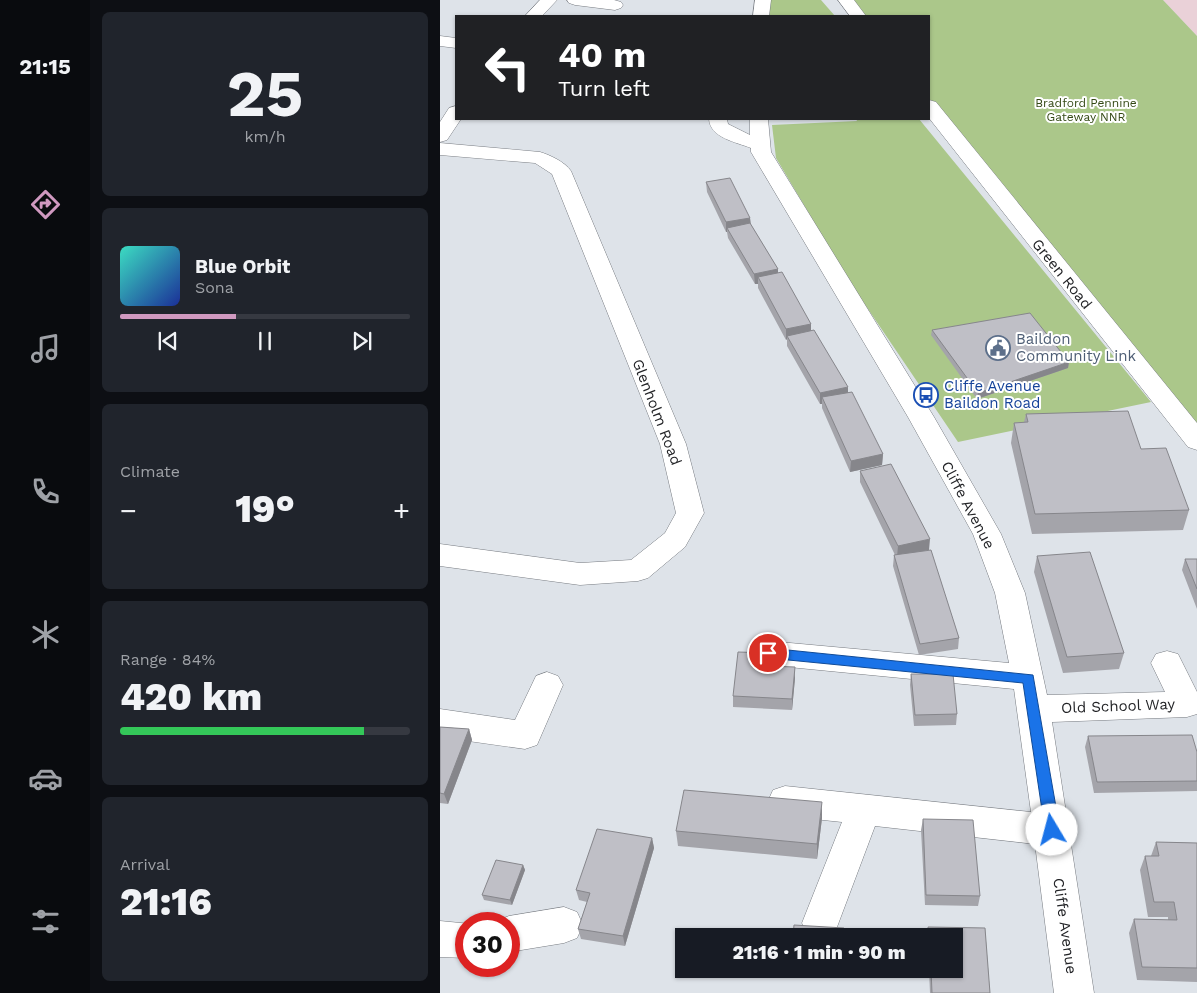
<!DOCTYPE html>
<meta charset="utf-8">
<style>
:root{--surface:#171b24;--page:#20242c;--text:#f1f3f6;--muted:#9ea1a6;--line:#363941;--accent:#d099c0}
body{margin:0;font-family:"Work Sans",sans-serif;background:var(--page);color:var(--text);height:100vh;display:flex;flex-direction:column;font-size:19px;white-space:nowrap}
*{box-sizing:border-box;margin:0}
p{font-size:16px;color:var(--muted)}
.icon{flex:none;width:28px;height:28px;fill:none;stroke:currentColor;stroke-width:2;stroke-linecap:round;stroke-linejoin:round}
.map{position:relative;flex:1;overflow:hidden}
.panel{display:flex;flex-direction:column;gap:12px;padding:12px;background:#0d0f14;width:350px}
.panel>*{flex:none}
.banner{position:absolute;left:15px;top:15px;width:475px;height:105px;border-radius:0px;box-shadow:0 1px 4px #0004;background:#202124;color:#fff;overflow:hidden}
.speed{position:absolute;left:15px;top:912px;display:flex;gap:10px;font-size:25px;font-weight:700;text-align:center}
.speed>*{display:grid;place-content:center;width:65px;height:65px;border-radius:50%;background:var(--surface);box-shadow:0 1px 4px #0004;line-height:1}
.speed .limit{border:8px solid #d22;background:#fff;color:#111}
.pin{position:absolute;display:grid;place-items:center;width:42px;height:42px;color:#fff;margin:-21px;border:2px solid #fff;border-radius:50%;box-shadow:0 1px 5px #0007}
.me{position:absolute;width:55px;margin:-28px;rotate:352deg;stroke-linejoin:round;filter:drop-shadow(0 0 4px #0008)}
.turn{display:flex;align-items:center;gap:18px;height:105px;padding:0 20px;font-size:22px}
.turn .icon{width:65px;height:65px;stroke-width:2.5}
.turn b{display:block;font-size:35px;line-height:42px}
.big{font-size:38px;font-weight:800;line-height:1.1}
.panel .card{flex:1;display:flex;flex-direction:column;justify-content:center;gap:8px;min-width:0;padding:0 18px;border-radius:8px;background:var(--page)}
.panel .dial{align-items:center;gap:0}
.dial b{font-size:65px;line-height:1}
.song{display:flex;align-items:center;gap:15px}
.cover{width:60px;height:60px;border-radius:8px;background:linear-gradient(135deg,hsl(170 70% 55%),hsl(230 70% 35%))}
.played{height:5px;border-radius:2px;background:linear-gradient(90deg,var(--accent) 40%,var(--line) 40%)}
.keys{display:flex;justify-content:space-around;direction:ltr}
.heat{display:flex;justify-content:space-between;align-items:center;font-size:28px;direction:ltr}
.charge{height:8px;border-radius:4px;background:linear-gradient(90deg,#34c759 84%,var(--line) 0)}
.trip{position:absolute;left:235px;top:928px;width:288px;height:50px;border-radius:0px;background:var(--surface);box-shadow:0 1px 4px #0004;font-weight:800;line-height:50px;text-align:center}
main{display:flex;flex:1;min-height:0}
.tabs{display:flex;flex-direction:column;width:90px;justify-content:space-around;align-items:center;background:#090b0e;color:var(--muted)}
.tabs .icon{width:35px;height:35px}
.tabs .selected{color:var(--accent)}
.tabs b{font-size:22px;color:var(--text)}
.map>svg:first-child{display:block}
.education{fill:#ead1d8}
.green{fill:#abc78a}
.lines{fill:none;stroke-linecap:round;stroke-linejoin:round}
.minor-casing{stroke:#777b81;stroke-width:1}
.minor{fill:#fff;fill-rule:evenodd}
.wall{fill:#a4a4aa}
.shaded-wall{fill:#86868b}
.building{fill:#bfbfc6;stroke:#86868b}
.route{fill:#1a73e8;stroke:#114b97}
.labels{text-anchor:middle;stroke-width:4;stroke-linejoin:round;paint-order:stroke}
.far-park-label{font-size:12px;fill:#344915;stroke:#fff}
.street-label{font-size:15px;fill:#232427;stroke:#fff}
.service-label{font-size:15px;fill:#4e5e75;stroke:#fff;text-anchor:start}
.transit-label{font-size:15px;fill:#164399;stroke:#fff;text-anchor:start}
</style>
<main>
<nav class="tabs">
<b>21:15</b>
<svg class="icon selected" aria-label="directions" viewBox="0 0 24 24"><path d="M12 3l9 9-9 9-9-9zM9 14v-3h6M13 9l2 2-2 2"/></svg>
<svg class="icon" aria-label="music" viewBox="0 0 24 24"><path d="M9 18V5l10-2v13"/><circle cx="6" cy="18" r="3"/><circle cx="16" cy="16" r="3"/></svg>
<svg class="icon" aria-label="phone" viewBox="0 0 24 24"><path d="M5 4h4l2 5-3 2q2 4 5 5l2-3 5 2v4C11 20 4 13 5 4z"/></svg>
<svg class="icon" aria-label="climate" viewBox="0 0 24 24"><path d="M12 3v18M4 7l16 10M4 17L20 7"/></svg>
<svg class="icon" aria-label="car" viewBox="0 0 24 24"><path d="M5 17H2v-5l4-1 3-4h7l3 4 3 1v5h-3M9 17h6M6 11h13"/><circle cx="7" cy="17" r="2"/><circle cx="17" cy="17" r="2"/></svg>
<svg class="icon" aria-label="filters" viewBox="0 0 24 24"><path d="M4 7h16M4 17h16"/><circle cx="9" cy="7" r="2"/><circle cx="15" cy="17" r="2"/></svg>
</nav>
<section class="panel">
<div class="card dial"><b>25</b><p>km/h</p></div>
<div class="card">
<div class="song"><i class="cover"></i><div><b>Blue Orbit</b><p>Sona</p></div></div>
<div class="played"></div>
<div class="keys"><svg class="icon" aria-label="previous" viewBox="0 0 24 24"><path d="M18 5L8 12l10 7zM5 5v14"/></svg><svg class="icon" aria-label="pause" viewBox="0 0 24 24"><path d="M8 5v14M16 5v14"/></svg><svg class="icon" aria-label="next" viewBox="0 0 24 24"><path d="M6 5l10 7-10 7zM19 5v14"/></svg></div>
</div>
<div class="card"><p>Climate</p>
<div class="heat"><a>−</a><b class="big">19°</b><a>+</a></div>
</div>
<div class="card"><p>Range · 84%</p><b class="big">420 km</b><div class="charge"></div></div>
<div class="card"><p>Arrival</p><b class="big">21:16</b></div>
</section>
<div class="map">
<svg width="757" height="993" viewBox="0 0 757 993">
<rect width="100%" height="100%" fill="#dee3e9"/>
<!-- education -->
<path class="education" d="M723,0h34v36z"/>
<!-- green -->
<path class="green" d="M330,0h51l14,16h-68z
M409,0h314l34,36v400l-106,-142 -162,-193v-85h-68z
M416,119h63l232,283 -193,40 -109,-161 -73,-123 -4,-33 85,-4z"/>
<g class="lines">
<defs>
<path id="minor" d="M100,0h17l-15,16h-17z
M127,0h47l7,2 2,3 -2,3 -6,2 -40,-5 -6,-2z
M315,0h16l-2,16h-16z
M398,0h16l12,16h-16z
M0,36l16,2v10l-16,-2z
M489,100l7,2 261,321v27l-9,-3 -259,-329z
M16,106v13h5l-14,21 -7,2v-20l9,-14z
M269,119h18l1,5 22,11v-16h18l3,33 163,265 67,117 24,59 22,102 118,-3 -14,-29 5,-9 11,-3 11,3 19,38v22l-10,3 -135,5 42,271h-40l-19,-149 -160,-18 -41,109h-26l-6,-12 40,-101 -57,-6 -12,-4 -5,-11 5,-11 12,-4 246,26 -17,-123 -246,-24 -11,-3 -5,-9 5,-9 11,-3 241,22 -14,-70 -22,-59 -65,-117 -157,-265v-4c-15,-6 -41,-10 -42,-29z
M0,143l100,9c10,3 25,10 31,19l115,273 18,69 -19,34 -37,31 -10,3 -58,4 -140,-19v-22l140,19 51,-3 34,-27 11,-20 -16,-69 -108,-270 -17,-11 -95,-8z
M107,672l11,4 5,9 -26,60 -12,4 -85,-12v-28l75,11 21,-44z
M124,907l13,5 6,13 -6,13 -13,5 -55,9v-28h-14l1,-3 13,-5z
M0,921l31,3h-5v34l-26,-1z"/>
</defs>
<!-- minor casing -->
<use href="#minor" class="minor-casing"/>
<!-- minor -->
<use href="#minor" class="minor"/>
</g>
<!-- wall -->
<path class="wall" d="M266,182l44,36 1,7 27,44v4l33,51v7l37,62 35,61 -1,11 -32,7 -28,-64v-4h-2l-33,-58v-7l-1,1 -28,-52v-4h-3l-27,-46 -1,-6h-1l-19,-40z
M492,330l137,32 -1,6 -91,31 -46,-64z
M586,414l115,35 48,61 -6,20 -151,4 -21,-91 3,-20 10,-1z
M420,471l69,79 -5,1 35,87 -1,11 -39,6 -26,-89 1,-11h1l-35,-73z
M597,556l87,97 -5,16 -56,4 -29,-101z
M745,559h12v50l-15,-39z
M328,653v13l27,12 -3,32 -59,-3v-11z
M471,674l46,40 -1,11 -42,1 -4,-41z
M0,727l29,2 3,11 -24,64 -8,-1z
M648,736l109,16v39l-103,2 -9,-46z
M382,818l-5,41 -139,-13 -2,-15z
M483,819l57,77 -2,10 -53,-1 -4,-75z
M212,838l2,10 -29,98 -44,-7 -3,-10 9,-27 -8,-2 -3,-10z
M716,842l41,1v139l-60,-2 -8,-47 5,-14 34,1v-3h-20l-8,-47 5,-14h6z
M83,865l2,5 -13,35 -28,-5 -2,-5z
M488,927l57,1 5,65h-60l-1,-24h25v-33h-27z"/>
<!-- shaded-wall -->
<path class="shaded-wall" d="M310,218l1,10h-24v4h-1v-10z
M338,269v10l-20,-2v7h-3l-1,-10z
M371,324v10l-24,2v3l-1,1v-11z
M629,362l-1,6 -91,31 1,-6z
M408,387v10h-26v7h-2v-11z
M443,454l-1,11 -32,7 1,-11z
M490,539l-1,11 -32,7 1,-11z
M328,653l1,11 -2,13v-11z
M355,667v11l-3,32v-11z
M29,729l3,11 -24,64 -4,-10z
M382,802v16l-5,41v-15z
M212,838l2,10 -29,98 -2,-10z
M83,865l2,5 -13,35 -2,-5z"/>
<!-- building -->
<path class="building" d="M290,178l20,40 -24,4 -20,-40z
M310,223l28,46 -24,5 -27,-46z
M342,272l29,52 -25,5 -28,-52z
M590,313l39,49 -91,31 -46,-63z
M374,330l34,57 -28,6 -33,-57z
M412,392l31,62 -32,7 -29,-64z
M688,411l13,38 25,-1 23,62 -154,4 -21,-91 14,-1 -2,-8z
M451,464l39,75 -32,7 -38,-75z
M491,550l28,88 -39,6 -26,-89z
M650,552l34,101 -57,4 -30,-101z
M745,559h12v30z
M298,652l30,1 -1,13 28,1 -3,32 -59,-3z
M471,674h42l4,40 -42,1z
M0,727l29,2 -25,65 -4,-1z
M752,735l5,17v29l-100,1 -9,-46z
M244,790l138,12 -5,42 -141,-13z
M483,819l50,1 7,76 -54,-1z
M157,829l55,9 -29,98 -45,-7 12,-36 -14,-3z
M716,842l41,1v125l-55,-1 -8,-48 43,1 -3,-18h-20l-9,-46h14z
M56,860l27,5 -13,35 -28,-5z
M354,925l50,3 -1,8h-50z
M488,927l57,1 5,65h-58l-1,-24h23v-33h-25z"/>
<!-- route -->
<path class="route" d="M328,648l265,27 27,155 -3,4 -5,2 -5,-2 -2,-4 -22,-147 -255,-25 -4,-2 -2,-3 2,-4z"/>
<!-- icons -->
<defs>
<symbol id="civic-ring" viewBox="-11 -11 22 22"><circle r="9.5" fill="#fff" stroke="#5c6f8a" stroke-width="1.5"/><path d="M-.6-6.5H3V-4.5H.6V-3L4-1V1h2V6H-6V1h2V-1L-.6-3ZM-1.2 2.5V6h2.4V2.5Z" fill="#5c6f8a"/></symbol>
<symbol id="bus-ring" viewBox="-11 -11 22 22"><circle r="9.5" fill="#fff" stroke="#1a4fb4" stroke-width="1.5"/><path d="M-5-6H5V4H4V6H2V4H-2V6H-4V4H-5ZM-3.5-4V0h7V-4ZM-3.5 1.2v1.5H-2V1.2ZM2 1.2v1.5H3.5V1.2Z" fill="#1a4fb4"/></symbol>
</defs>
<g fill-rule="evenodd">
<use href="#civic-ring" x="544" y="334" width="28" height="28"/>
<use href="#bus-ring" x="472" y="381" width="28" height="28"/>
</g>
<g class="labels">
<!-- far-park labels -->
<g class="far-park-label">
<text x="646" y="107">Bradford Pennine<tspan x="646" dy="14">Gateway NNR</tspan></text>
</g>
<!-- street labels -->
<g class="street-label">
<text transform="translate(622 274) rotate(51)" y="5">Green Road</text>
<text transform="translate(217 412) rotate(69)" y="5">Glenholm Road</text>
<text transform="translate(528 505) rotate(62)" y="5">Cliffe Avenue</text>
<text transform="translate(678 706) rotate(-2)" y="5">Old School Way</text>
<text transform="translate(625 926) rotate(82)" y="5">Cliffe Avenue</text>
</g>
<!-- service labels -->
<g class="service-label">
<text x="576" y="344">Baildon<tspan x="576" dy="17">Community Link</tspan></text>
</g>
<!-- transit labels -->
<g class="transit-label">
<text x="504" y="391">Cliffe Avenue<tspan x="504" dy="17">Baildon Road</tspan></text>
</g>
</g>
</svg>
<div class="speed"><div class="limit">30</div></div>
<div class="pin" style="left:328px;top:653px;background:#d93025"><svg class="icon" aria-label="arrive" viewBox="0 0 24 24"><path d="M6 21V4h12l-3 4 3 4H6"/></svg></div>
<svg class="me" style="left:612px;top:830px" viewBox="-20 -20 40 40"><circle r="19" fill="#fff"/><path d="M0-13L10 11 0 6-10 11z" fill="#1a73e8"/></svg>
<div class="trip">21:16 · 1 min · 90 m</div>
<div class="banner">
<div class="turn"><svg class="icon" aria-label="left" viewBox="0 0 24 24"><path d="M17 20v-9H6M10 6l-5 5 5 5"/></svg><div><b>40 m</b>Turn left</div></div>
</div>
</div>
</main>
